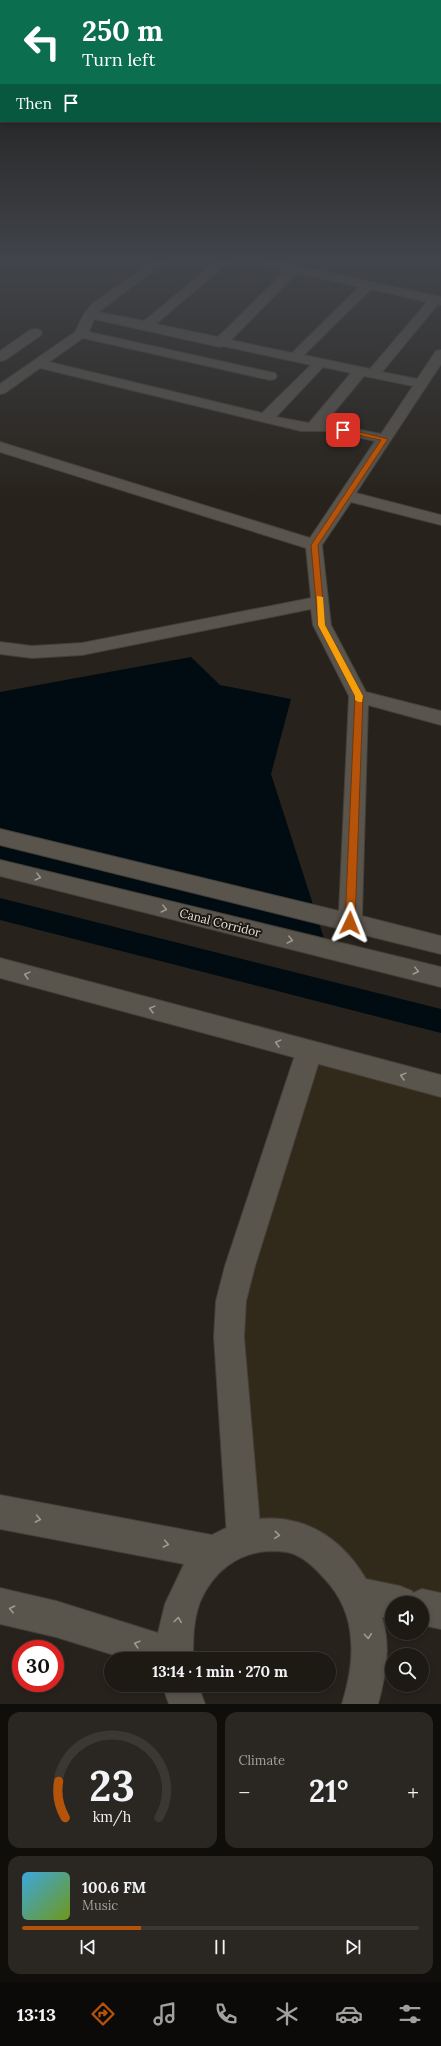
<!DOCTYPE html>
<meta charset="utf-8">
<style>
:root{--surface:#1d1a14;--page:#2a2722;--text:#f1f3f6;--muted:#a0a1a0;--line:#3b3834;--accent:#b45309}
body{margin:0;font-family:Lora,serif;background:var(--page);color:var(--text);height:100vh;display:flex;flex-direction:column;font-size:15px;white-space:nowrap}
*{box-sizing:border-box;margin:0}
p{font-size:13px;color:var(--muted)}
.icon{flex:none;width:22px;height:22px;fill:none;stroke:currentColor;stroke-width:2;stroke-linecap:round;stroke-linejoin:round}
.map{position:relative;height:1704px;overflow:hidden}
.panel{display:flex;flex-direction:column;gap:8px;padding:8px;background:#100e0b;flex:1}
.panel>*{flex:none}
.hud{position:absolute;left:0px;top:0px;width:441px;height:122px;box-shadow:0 2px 6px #0003,0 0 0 1px var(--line);background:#0b6e4f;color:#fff;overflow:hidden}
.buttons{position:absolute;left:385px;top:1596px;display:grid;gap:8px}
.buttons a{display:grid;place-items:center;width:44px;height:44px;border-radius:50%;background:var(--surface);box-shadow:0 2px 6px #0003,0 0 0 1px var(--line);font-size:20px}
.speed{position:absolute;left:12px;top:1640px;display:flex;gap:8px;font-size:20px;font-weight:700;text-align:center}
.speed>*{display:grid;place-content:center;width:52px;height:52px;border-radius:50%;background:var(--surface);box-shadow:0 2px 6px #0003,0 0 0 1px var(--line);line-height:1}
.speed .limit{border:6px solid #d22;background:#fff;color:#111}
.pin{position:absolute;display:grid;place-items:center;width:34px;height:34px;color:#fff;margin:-17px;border-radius:8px;box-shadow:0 2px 6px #0006}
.me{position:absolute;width:44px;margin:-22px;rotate:2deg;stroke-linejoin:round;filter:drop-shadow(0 0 3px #0008)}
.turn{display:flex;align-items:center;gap:14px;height:84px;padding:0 16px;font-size:18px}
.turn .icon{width:52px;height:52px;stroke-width:2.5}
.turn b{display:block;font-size:28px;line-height:34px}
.then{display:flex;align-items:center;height:38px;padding:0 16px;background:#0003;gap:8px;font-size:15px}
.big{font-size:30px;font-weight:700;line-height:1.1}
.panel .card{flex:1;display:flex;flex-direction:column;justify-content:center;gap:6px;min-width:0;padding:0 14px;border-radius:12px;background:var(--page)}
.panel .dial{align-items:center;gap:0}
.dial svg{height:104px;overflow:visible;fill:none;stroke:var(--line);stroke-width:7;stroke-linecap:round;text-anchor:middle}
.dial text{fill:var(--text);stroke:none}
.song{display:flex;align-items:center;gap:12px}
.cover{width:48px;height:48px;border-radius:6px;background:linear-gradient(135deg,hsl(200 70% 55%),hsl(80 70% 35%))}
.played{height:4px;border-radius:2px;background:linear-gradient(90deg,var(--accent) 30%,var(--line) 30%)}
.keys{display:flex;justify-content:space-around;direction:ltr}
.heat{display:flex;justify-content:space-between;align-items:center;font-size:22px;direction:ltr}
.panel .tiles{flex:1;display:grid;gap:8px;grid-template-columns:1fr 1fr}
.card:last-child{grid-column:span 2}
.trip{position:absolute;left:104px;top:1652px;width:232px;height:40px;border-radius:20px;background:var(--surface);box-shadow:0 2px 6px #0003,0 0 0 1px var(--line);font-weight:700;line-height:40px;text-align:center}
.menu{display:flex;height:64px;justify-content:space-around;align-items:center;background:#0c0a08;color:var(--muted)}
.menu .icon{width:28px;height:28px}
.menu .on{color:var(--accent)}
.menu b{font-size:18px;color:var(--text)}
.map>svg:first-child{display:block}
.industrial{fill:#312919}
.water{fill:#000c11}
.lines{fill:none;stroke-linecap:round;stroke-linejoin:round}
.canal{fill:#000c11;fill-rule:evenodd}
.street-casing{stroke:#433f39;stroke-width:2}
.secondary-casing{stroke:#433f39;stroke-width:2}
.street{fill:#59544c;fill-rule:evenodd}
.secondary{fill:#59544c;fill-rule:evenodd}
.oneway{stroke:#9e9a94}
.route{fill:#b45309;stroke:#753606}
.slow{fill:#f59e0b}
.labels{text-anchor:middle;stroke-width:4;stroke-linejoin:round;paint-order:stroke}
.street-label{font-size:12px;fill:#e3e0db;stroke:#1d1912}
</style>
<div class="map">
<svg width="441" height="1704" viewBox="0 0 441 1704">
<rect width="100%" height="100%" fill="#27221b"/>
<!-- industrial -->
<path class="industrial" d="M314,1060l127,32v510l-79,-12 -109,-63 -14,-223z"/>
<!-- water -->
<path class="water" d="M191,657l29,28 71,14 -20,75 57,177 -328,-89v-170z"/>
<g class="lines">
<!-- canal -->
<path class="canal" d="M0,898l441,111v24l-441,-113z"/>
<defs>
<path id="street" d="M149,264h14l-65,48 46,9 69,-57h13l-70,60 62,13 67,-66 -18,-4 -2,-3h23l153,33v8l-3,-1 -56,68 35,7 19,-28 5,-1v14l-85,129 85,22v10l-90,-23 -29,43 9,80 35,67 75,19v14l-73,-20 -6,211 79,20v18l-441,-109v-16l339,82 10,-215 -36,-71 -2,-16 -229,46 -50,3 -32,-4v-12l32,4 50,-3 229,-45 -5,-50 -306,-96v-10l310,96 65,-97 -46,-10h-28l-261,-63 -35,25 -5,1v-10l75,-52 9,-18 8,-10zM297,273l62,14 -67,66 -61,-13zM371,289l56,13 -57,67 -66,-14zM94,319l126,28 3,-1 88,19 -49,48 -213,-51 34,-24 187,42 5,-1 2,-3 -2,-3 -5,-1 -181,-40zM323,367l28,6 -42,50 -33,-6zM364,376l49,10 -32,48 -56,-11z
M35,329l5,1 2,3 -2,3 -35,24 -5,1v-10l30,-21z
M309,1041l9,3 4,8 -67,214 -9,35 -2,36 17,200 -5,12 -12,5 -12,-5 -5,-12 -13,-200 2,-36 9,-35 71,-214 4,-8z"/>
<path id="secondary" d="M0,860l441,107v20l-441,-111z
M0,958l441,117v22l-441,-119z
M0,1495l212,40c60,-34 120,-14 154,44l34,7 12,5 1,2 9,-4 19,4v36l-19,-4v-22h-30v16l-10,-2c9,29 4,58 -4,87h-36c6,-20 11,-41 9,-63 -1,-24 -10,-45 -27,-63 -8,-9 -17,-18 -28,-23 -7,-4 -18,-4 -27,-4 -32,2 -56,21 -69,51 -7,19 -7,38 -7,57h-66l-71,-22 -56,-13v-36l56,13 102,32 7,-29 19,-40 -184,-35z
M162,1685h36l7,19h-36z"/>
</defs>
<!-- street casing -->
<use href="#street" class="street-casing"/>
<!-- secondary casing -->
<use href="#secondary" class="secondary-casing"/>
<!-- street -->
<use href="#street" class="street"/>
<!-- secondary -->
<use href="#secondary" class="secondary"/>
</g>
<!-- one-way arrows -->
<defs><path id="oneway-chevron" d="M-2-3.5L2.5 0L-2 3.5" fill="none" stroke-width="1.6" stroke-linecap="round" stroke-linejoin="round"/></defs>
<g class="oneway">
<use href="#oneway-chevron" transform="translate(38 877) rotate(14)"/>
<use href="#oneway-chevron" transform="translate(164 909) rotate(14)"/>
<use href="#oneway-chevron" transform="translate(290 940) rotate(14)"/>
<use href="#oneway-chevron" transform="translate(416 971) rotate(14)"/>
<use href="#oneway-chevron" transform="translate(27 975) rotate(-165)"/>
<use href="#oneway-chevron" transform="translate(152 1009) rotate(-165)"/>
<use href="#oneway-chevron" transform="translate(278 1043) rotate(-165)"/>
<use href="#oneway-chevron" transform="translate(403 1076) rotate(-165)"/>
<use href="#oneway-chevron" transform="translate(38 1519) rotate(11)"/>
<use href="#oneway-chevron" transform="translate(277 1535) rotate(5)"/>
<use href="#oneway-chevron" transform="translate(166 1544) rotate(11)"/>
<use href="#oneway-chevron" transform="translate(12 1609) rotate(-167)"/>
<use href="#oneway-chevron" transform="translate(178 1620) rotate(-83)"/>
<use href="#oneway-chevron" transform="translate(368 1636) rotate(85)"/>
<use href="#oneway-chevron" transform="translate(137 1644) rotate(-163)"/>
</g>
<!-- sky -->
<linearGradient id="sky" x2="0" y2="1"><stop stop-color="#15130f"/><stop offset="0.52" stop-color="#41444a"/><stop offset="1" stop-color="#41444a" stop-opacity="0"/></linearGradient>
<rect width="441" height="503" fill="url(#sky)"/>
<!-- route -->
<path class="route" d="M343,428l45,11 -70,106 7,80 38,71 -8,227 -5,4 -5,-4 10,-227 -37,-71 -7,-80 70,-105 -41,-9v-2z"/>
<!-- slow -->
<path class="slow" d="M317,596l6,1 2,28 38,71 -1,6h-3l-4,-2v-4l-37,-71z"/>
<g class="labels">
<!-- street labels -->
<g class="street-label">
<text transform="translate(220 923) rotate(14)" y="4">Canal Corridor</text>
</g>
</g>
</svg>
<div class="buttons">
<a><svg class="icon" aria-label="sound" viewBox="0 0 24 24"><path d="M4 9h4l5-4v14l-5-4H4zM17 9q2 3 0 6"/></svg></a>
<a><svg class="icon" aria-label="search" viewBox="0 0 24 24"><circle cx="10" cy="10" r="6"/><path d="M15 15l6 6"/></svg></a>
</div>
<div class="speed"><div class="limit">30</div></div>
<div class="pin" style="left:343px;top:430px;background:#d93025"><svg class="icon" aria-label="arrive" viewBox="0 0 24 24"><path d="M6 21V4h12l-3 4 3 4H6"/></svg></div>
<svg class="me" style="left:350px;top:923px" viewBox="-20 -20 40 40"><path d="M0-17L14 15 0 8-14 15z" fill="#b45309" stroke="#fff" stroke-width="4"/></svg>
<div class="trip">13:14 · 1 min · 270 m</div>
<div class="hud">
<div class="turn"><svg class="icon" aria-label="left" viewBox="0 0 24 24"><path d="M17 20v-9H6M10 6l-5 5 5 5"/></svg><div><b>250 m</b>Turn left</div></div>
<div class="then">Then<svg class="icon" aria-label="arrive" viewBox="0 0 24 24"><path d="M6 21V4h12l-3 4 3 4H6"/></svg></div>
</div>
</div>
<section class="panel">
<div class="tiles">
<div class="card dial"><svg viewBox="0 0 100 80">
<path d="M14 69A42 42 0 1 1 86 69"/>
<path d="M14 69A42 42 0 0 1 9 41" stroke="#b45309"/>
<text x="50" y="56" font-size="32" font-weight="700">23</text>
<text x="50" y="72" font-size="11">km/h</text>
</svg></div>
<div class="card"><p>Climate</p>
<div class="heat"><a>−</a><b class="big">21°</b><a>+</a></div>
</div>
<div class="card">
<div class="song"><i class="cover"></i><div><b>100.6 FM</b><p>Music</p></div></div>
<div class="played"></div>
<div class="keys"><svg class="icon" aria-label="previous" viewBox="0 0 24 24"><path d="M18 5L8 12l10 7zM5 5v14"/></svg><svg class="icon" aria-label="pause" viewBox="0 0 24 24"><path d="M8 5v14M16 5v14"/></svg><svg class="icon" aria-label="next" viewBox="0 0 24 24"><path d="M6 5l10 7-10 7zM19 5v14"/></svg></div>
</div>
</div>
</section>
<nav class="menu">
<b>13:13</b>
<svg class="icon on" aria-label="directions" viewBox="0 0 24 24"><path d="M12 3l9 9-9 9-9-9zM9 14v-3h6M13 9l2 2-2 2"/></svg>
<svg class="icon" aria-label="music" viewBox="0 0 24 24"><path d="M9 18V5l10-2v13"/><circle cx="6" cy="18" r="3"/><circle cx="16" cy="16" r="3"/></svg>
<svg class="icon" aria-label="phone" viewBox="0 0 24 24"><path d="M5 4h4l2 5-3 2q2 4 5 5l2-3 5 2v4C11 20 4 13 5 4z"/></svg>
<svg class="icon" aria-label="climate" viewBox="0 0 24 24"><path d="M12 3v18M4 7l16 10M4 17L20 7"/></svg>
<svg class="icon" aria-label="car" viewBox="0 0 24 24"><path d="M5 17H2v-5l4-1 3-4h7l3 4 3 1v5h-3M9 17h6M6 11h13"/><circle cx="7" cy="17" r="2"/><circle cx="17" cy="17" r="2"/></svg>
<svg class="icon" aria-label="filters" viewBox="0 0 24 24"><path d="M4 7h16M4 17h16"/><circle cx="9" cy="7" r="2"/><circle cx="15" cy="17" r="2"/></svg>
</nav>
